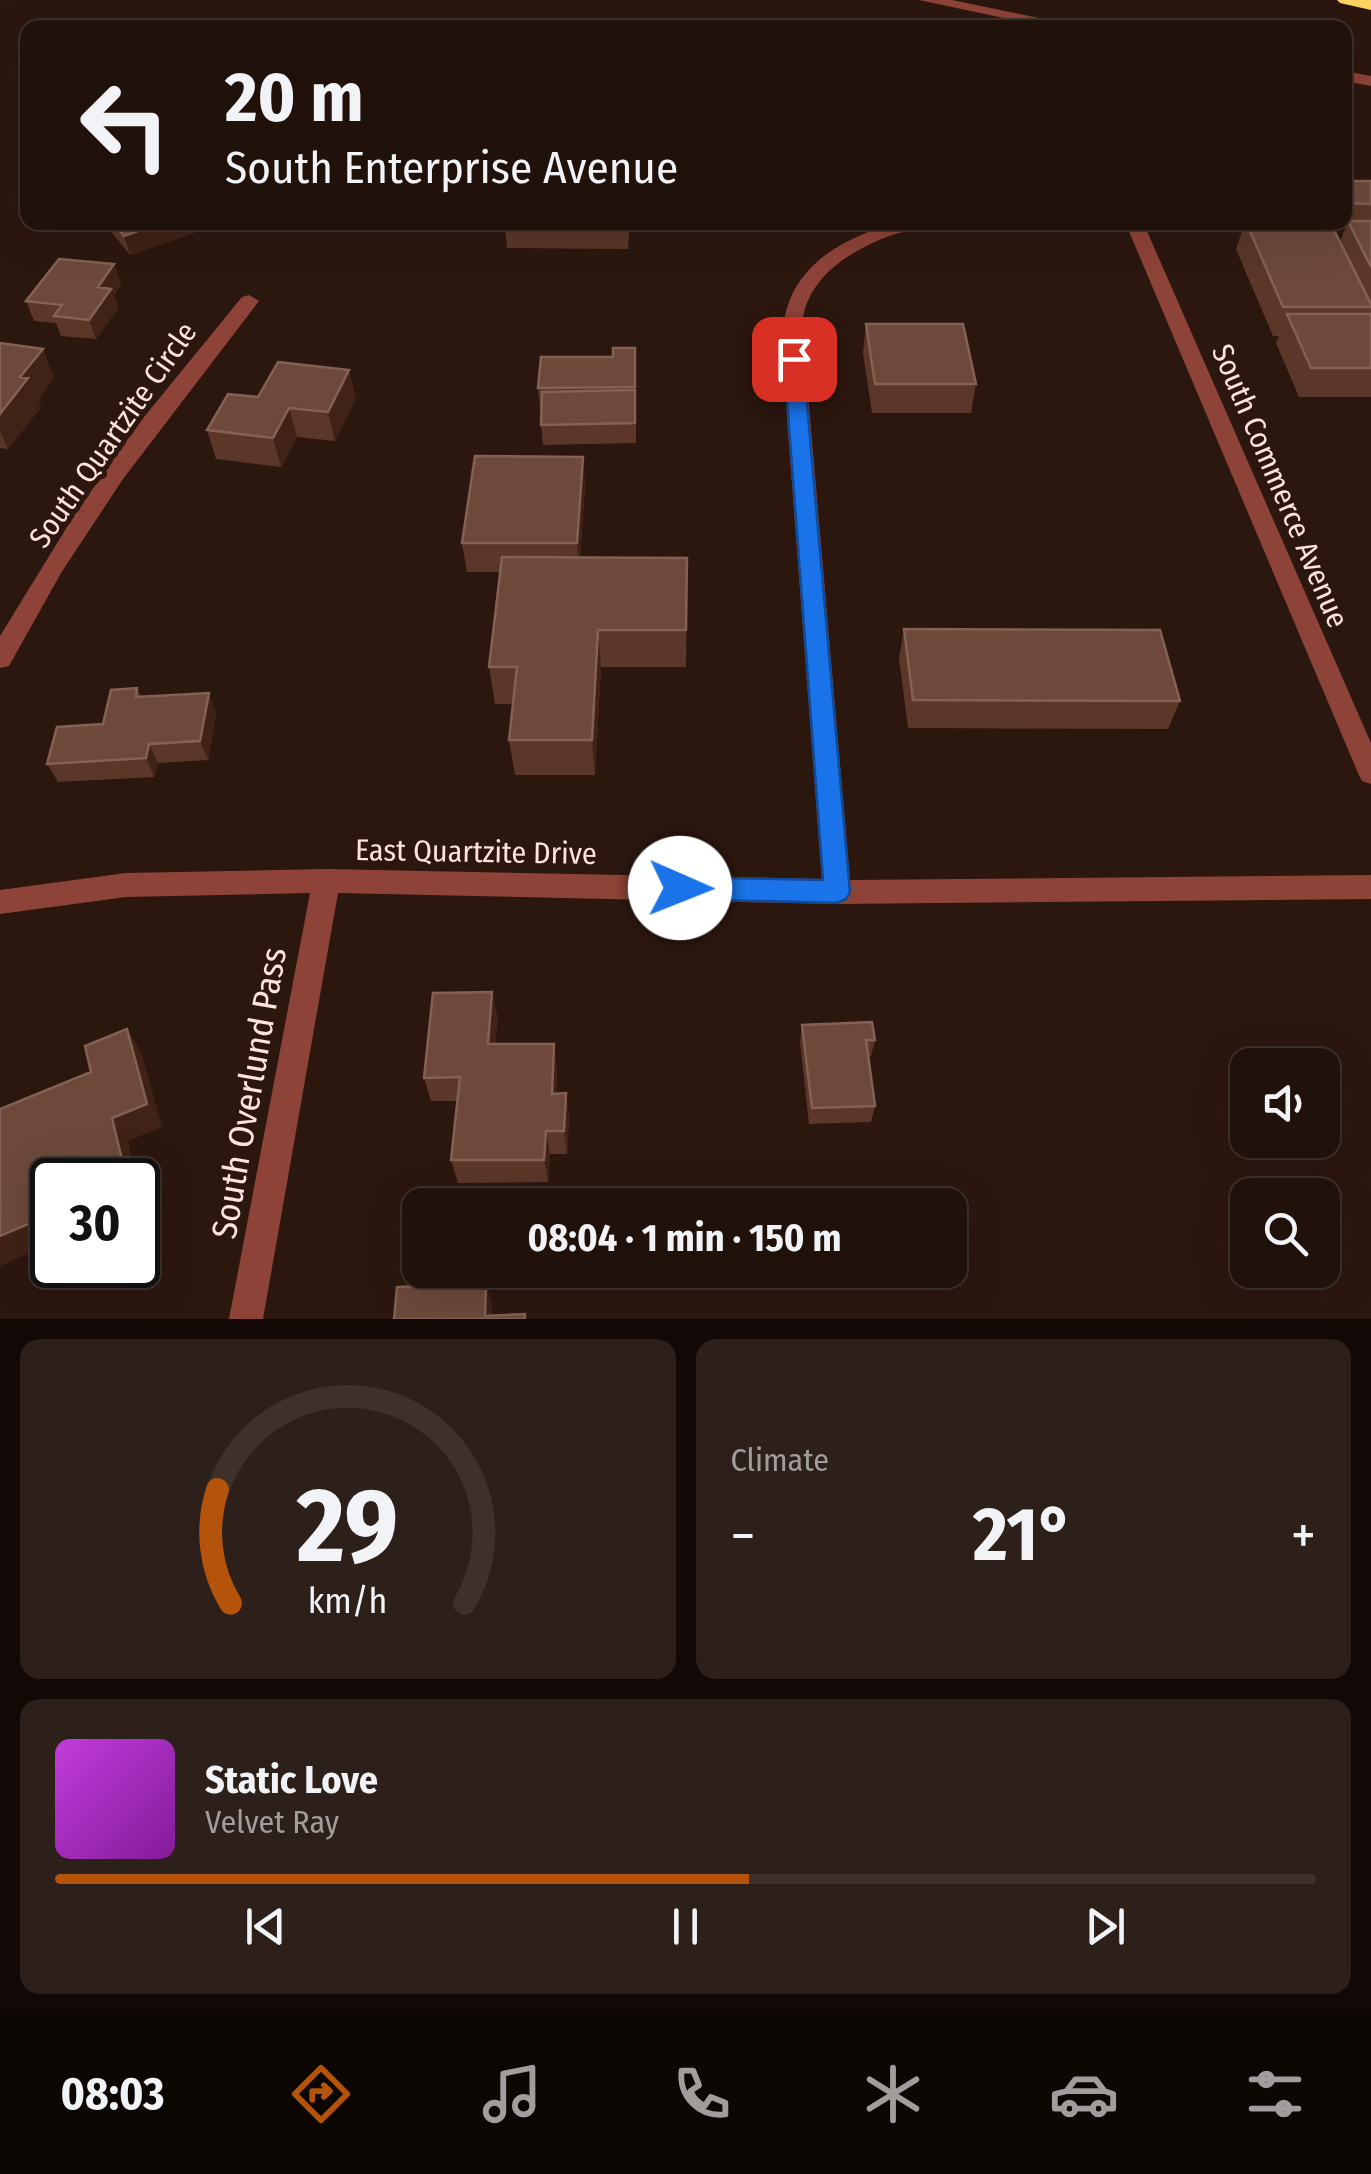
<!DOCTYPE html>
<meta charset="utf-8">
<style>
:root{--surface:#21110b;--page:#2d1f19;--text:#f1f3f6;--muted:#a29d9d;--line:#3e312c;--accent:#b45309}
body{margin:0;font-family:"Fira Sans Condensed",sans-serif;background:var(--page);color:var(--text);height:100vh;display:flex;flex-direction:column;font-size:38px;white-space:nowrap}
*{box-sizing:border-box;margin:0}
p{font-size:32px;color:var(--muted)}
.icon{flex:none;width:55px;height:55px;fill:none;stroke:currentColor;stroke-width:2;stroke-linecap:round;stroke-linejoin:round}
.map{position:relative;height:1319px;overflow:hidden}
.details{display:flex;flex-direction:column;gap:20px;padding:20px;background:#120906;flex:1}
.details>*{flex:none}
.top-card{position:absolute;left:20px;top:20px;width:1332px;height:210px;border-radius:20px;box-shadow:0 10px 40px #0002,0 0 0 2px var(--line);background:#21110b;color:var(--text);overflow:hidden}
.fabs{position:absolute;left:1230px;top:1048px;display:grid;gap:20px}
.fabs a{display:grid;place-items:center;width:110px;height:110px;border-radius:20px;background:var(--surface);box-shadow:0 10px 40px #0002,0 0 0 2px var(--line);font-size:50px}
.speed{position:absolute;left:30px;top:1158px;display:flex;gap:20px;font-size:50px;font-weight:700;text-align:center}
.speed>*{display:grid;place-content:center;width:130px;height:130px;border-radius:50%;background:var(--surface);box-shadow:0 10px 40px #0002,0 0 0 2px var(--line);line-height:1}
.speed .limit{border:5px solid #111;border-radius:15px;background:#fff;color:#111}
.pin{position:absolute;display:grid;place-items:center;width:85px;height:85px;color:#fff;margin:-42px;border-radius:20px;box-shadow:0 5px 15px #0006}
.me{position:absolute;width:110px;margin:-55px;rotate:91deg;stroke-linejoin:round;filter:drop-shadow(0 0 8px #0008)}
.turn{display:flex;align-items:center;gap:35px;height:210px;padding:0 40px;font-size:45px}
.turn .icon{width:130px;height:130px;stroke-width:2.5}
.turn b{display:block;font-size:70px;line-height:85px}
.big{font-size:75px;font-weight:700;line-height:1.1}
.details .widget{flex:1;display:flex;flex-direction:column;justify-content:center;gap:15px;min-width:0;padding:0 35px;border-radius:20px;background:var(--page)}
.details .dial{align-items:center;gap:0}
.dial svg{height:260px;overflow:visible;fill:none;stroke:var(--line);stroke-width:7;stroke-linecap:round;text-anchor:middle}
.dial text{fill:var(--text);stroke:none}
.song{display:flex;align-items:center;gap:30px}
.cover{width:120px;height:120px;border-radius:15px;background:linear-gradient(135deg,hsl(290 70% 55%),hsl(290 70% 35%))}
.played{height:10px;border-radius:5px;background:linear-gradient(90deg,var(--accent) 55%,var(--line) 55%)}
.keys{display:flex;justify-content:space-around;direction:ltr}
.heat{display:flex;justify-content:space-between;align-items:center;font-size:55px;direction:ltr}
.details .tiles{flex:1;display:grid;gap:20px;grid-template-columns:1fr 1fr}
.widget:last-child{grid-column:span 2}
.trip{position:absolute;left:402px;top:1188px;width:565px;height:100px;border-radius:20px;background:var(--surface);box-shadow:0 10px 40px #0002,0 0 0 2px var(--line);font-weight:700;line-height:100px;text-align:center}
.tabs{display:flex;height:160px;justify-content:space-around;align-items:center;background:#0d0704;color:var(--muted)}
.tabs .icon{width:70px;height:70px}
.tabs .on{color:var(--accent)}
.tabs b{font-size:45px;color:var(--text)}
.map>svg:first-child{display:block}
.lines{fill:none;stroke-linecap:round;stroke-linejoin:round}
.minor{fill:#8e4338;fill-rule:evenodd}
.major{fill:#ffd362;fill-rule:evenodd}
.wall{fill:#5a3728;fill-rule:evenodd}
.shaded-wall{fill:#402216}
.building{fill:#6c493b;stroke:#836154;stroke-width:2.5}
.route{fill:#1a73e8;stroke:#114b97;stroke-width:2.5}
.labels{text-anchor:middle;stroke-width:10;stroke-linejoin:round;paint-order:stroke}
.street-label{font-size:30px;fill:#ffe2db;stroke:#2c170f}
.near-street-label{font-size:35px;fill:#ffe2db;stroke:#2c170f}
</style>
<div class="map">
<svg width="1371" height="1319" viewBox="0 0 1371 1319">
<rect width="100%" height="100%" fill="#2c170f"/>
<g class="lines">
<!-- minor -->
<path class="minor" d="M919,0h33l134,28h-35z
M1345,71l26,5v10l-26,-5z
M895,222h34c-10,8 -24,9 -37,13 -41,15 -86,42 -90,90l48,555 521,-5v24l-534,5 -499,-11 -75,426h-34l81,-426 -184,4 -126,17v-24l126,-17 200,-4 496,10 -40,-527c-3,-77 46,-108 113,-130z
M1125,222h18l228,521v41l-9,-3 -4,-8z
M249,295l10,6 -136,178 -62,94 -52,93 -9,2v-32l75,-122 65,-92 102,-125z"/>
<!-- major -->
<path class="major" d="M1337,0h34v10l-31,-7z"/>
</g>
<!-- wall -->
<path class="wall" d="M1345,177l2,4h24v216h-72l-23,-54 3,-7h-6l-37,-87 9,-27h100zM1330,223h17l-7,19z
M107,222h115v1l-92,32 -20,-25z
M341,222h29l-3,5z
M506,222h124l-2,27 -121,-1 -2,-19z
M114,264l7,20 -7,11 4,13 -22,31 -35,-3 -5,-13 -22,-2 -8,-20z
M866,324l110,60 -5,29h-99l-9,-60z
M0,343l54,35 -16,22 3,7 -33,42 -8,-1z
M636,368v75l-93,2 -2,-20 1,-17h-2l-2,-20z
M258,397l98,2 -21,42 -38,-4 -16,30 -65,-8 -9,-29z
M583,457l2,29 -5,72h107l-1,109h-85l-6,108h-80l-6,-35 4,-36h-18l-6,-37 12,-95h-34l-5,-29z
M904,629l276,72 -12,28 -260,-1 -9,-70z
M137,688l4,9 75,15 -8,48 -50,3 -4,14 -96,5 -11,-18 56,-40z
M498,1017l-3,27 62,24 -1,25h10l3,24 -2,37h-17l-2,28 -90,1 -7,-23 6,-59h-26l-7,-23z
M802,1025l73,15 -4,16 -3,1 7,49 -4,16 -62,2 -9,-82z"/>
<!-- shaded-wall -->
<path class="shaded-wall" d="M163,222l59,1 -92,32 -6,-19z
M114,264l7,20 -7,11 4,13 -22,31 -7,-19 9,-33z
M43,349l11,29 -16,22 3,7 -33,42 -8,-18v-17l20,-37z
M349,370l7,29 -21,42 -7,-29z
M289,408l8,29 -16,30 -8,-29z
M583,457l2,29 -6,86 -2,-29z
M598,630l3,37 -6,108 -3,-35z
M209,693l7,19 -8,48 -8,-19z
M149,744l9,19 -4,14 -8,-19z
M492,992l6,25 -5,52 -5,-25z
M127,1029l15,25 20,73 -34,14 9,39h-41l16,-62z
M554,1044l3,24 -2,49 -3,-23z
M566,1093l3,24 -2,37 -3,-23z
M546,1131l4,23 -2,28 -4,-22z
M52,1214v29l-52,23v-30z
M486,1284l6,20v15l-7,-3z"/>
<!-- building -->
<path class="building" d="M1345,177l2,4h24v23l-26,-1z
M1348,221h23v46z
M113,222h50l-39,14z
M506,222h122v7h-123z
M1246,222h84l41,82v3h-88z
M59,259l55,5 -16,23 13,2 -22,31 -35,-4 8,-11 -36,-4z
M1287,314h84v54h-60z
M866,324h97l13,60h-101z
M0,343l43,6 -23,28 8,1 -28,36z
M613,348h22v39l-97,1 3,-31h72z
M278,362l71,8 -21,42 -39,-4 -16,30 -66,-8 21,-36 30,3z
M635,390v33l-94,2 1,-33z
M475,456l108,1 -6,86h-115z
M502,557l185,1 -1,72h-88l-6,110h-83l8,-73h-28z
M904,629l256,1 20,71 -267,-1z
M137,688l-1,9 73,-4 -9,48 -51,3 -3,14 -99,6 10,-37 46,-3 8,-34z
M492,992l-4,52h66l-2,50 14,-1 -2,38h-18l-2,29h-93l9,-83 -36,1 9,-85z
M872,1022l3,18h-9l9,66 -63,2 -10,-83z
M127,1029l20,75 -35,14 12,50 -28,12h-44v34l-52,22v-127l91,-37 -6,-26z
M486,1284l-1,32 40,-2v5h-131l3,-32z"/>
<!-- route -->
<path class="route" d="M794,353l9,6 47,533 -4,7 -9,4 -157,-4 -9,-3 -4,-8 4,-8 9,-3 143,3 -39,-521z"/>
<g class="labels">
<!-- street labels -->
<g class="street-label">
<text transform="translate(113 435) rotate(-55)" y="10">South Quartzite Circle</text>
<text transform="translate(1280 486) rotate(67)" y="10">South Commerce Avenue</text>
<text transform="translate(476 852) rotate(1)" y="10">East Quartzite Drive</text>
</g>
<!-- near-street labels -->
<g class="near-street-label">
<text transform="translate(249 1093) rotate(-80)" y="12">South Overlund Pass</text>
</g>
</g>
</svg>
<div class="fabs">
<a><svg class="icon" aria-label="sound" viewBox="0 0 24 24"><path d="M4 9h4l5-4v14l-5-4H4zM17 9q2 3 0 6"/></svg></a>
<a><svg class="icon" aria-label="search" viewBox="0 0 24 24"><circle cx="10" cy="10" r="6"/><path d="M15 15l6 6"/></svg></a>
</div>
<div class="speed"><div class="limit">30</div></div>
<div class="pin" style="left:794px;top:359px;background:#d93025"><svg class="icon" aria-label="arrive" viewBox="0 0 24 24"><path d="M6 21V4h12l-3 4 3 4H6"/></svg></div>
<svg class="me" style="left:680px;top:888px" viewBox="-20 -20 40 40"><circle r="19" fill="#fff"/><path d="M0-13L10 11 0 6-10 11z" fill="#1a73e8"/></svg>
<div class="trip">08:04 · 1 min · 150 m</div>
<div class="top-card">
<div class="turn"><svg class="icon" aria-label="left" viewBox="0 0 24 24"><path d="M17 20v-9H6M10 6l-5 5 5 5"/></svg><div><b>20 m</b>South Enterprise Avenue</div></div>
</div>
</div>
<section class="details">
<div class="tiles">
<div class="widget dial"><svg viewBox="0 0 100 80">
<path d="M14 69A42 42 0 1 1 86 69"/>
<path d="M14 69A42 42 0 0 1 10 34" stroke="#b45309"/>
<text x="50" y="56" font-size="32" font-weight="700">29</text>
<text x="50" y="72" font-size="11">km/h</text>
</svg></div>
<div class="widget"><p>Climate</p>
<div class="heat"><a>−</a><b class="big">21°</b><a>+</a></div>
</div>
<div class="widget">
<div class="song"><i class="cover"></i><div><b>Static Love</b><p>Velvet Ray</p></div></div>
<div class="played"></div>
<div class="keys"><svg class="icon" aria-label="previous" viewBox="0 0 24 24"><path d="M18 5L8 12l10 7zM5 5v14"/></svg><svg class="icon" aria-label="pause" viewBox="0 0 24 24"><path d="M8 5v14M16 5v14"/></svg><svg class="icon" aria-label="next" viewBox="0 0 24 24"><path d="M6 5l10 7-10 7zM19 5v14"/></svg></div>
</div>
</div>
</section>
<nav class="tabs">
<b>08:03</b>
<svg class="icon on" aria-label="directions" viewBox="0 0 24 24"><path d="M12 3l9 9-9 9-9-9zM9 14v-3h6M13 9l2 2-2 2"/></svg>
<svg class="icon" aria-label="music" viewBox="0 0 24 24"><path d="M9 18V5l10-2v13"/><circle cx="6" cy="18" r="3"/><circle cx="16" cy="16" r="3"/></svg>
<svg class="icon" aria-label="phone" viewBox="0 0 24 24"><path d="M5 4h4l2 5-3 2q2 4 5 5l2-3 5 2v4C11 20 4 13 5 4z"/></svg>
<svg class="icon" aria-label="climate" viewBox="0 0 24 24"><path d="M12 3v18M4 7l16 10M4 17L20 7"/></svg>
<svg class="icon" aria-label="car" viewBox="0 0 24 24"><path d="M5 17H2v-5l4-1 3-4h7l3 4 3 1v5h-3M9 17h6M6 11h13"/><circle cx="7" cy="17" r="2"/><circle cx="17" cy="17" r="2"/></svg>
<svg class="icon" aria-label="filters" viewBox="0 0 24 24"><path d="M4 7h16M4 17h16"/><circle cx="9" cy="7" r="2"/><circle cx="15" cy="17" r="2"/></svg>
</nav>
